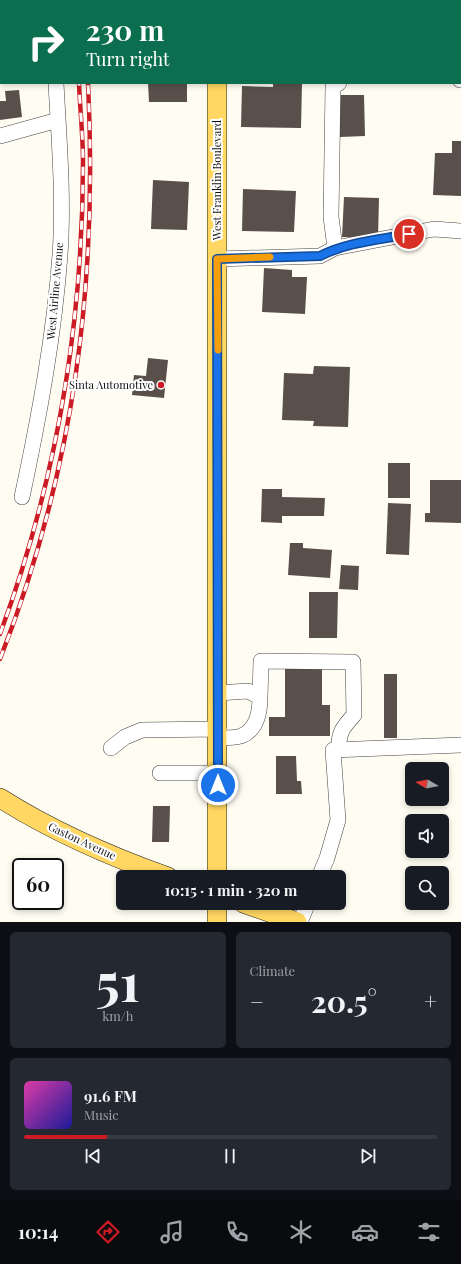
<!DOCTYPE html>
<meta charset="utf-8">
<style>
:root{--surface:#171b24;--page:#242831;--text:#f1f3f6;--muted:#9ea1a6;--line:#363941;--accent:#cc1b25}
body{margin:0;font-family:"Playfair Display",serif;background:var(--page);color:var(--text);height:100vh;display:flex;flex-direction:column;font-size:15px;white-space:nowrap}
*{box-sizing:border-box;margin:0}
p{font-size:13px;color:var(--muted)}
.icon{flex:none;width:22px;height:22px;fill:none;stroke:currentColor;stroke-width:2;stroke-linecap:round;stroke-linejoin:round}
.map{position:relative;height:922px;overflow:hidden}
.details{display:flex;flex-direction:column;gap:10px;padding:10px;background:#0d0f14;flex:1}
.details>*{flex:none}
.top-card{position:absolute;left:0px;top:0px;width:461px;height:84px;box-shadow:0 2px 6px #0003;background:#0b6e4f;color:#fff;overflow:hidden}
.needle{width:26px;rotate:280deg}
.controls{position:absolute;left:405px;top:762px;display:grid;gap:8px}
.controls a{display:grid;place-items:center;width:44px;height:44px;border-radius:6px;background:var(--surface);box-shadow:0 2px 6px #0003;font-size:20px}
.speed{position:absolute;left:12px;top:858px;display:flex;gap:8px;font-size:20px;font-weight:700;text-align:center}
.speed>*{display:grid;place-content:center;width:52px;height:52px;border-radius:50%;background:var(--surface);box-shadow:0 2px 6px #0003;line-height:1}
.speed .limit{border:2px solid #111;border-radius:6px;background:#fff;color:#111}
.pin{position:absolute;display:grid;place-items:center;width:34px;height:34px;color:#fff;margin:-17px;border:2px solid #fff;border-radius:50%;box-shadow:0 1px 4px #0007}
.me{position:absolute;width:44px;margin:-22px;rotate:0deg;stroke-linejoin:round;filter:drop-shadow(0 0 3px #0008)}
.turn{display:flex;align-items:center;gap:14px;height:84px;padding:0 20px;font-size:18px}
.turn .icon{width:52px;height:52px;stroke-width:2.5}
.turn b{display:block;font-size:28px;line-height:34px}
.big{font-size:30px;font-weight:700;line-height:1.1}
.details .card{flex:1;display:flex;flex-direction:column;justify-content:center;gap:6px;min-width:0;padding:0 14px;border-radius:6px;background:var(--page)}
.details .dial{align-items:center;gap:0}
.dial b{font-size:52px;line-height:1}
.song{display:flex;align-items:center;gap:12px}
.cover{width:48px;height:48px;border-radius:6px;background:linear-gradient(135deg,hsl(320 70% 55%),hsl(240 70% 35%))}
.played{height:4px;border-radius:2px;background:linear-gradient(90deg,var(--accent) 20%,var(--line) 20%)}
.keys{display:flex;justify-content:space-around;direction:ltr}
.heat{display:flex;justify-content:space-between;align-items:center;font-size:22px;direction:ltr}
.details .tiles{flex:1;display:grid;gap:10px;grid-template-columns:1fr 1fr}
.card:last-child{grid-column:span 2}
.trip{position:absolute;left:116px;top:870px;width:230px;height:40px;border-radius:6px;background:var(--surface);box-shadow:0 2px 6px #0003;font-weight:700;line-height:40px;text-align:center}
.tab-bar{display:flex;height:64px;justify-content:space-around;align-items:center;background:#090b0e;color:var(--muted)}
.tab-bar .icon{width:28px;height:28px}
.tab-bar .on{color:var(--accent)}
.tab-bar b{font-size:18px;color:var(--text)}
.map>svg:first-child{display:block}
.building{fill:#59504b}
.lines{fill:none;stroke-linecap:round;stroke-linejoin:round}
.minor-casing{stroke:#434343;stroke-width:16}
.major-casing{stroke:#212121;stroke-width:20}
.minor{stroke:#fff;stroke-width:15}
.major{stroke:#ffd762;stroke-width:19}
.rail-casing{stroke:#cc1b25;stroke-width:4.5}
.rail{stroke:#fff;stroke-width:3;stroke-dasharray:9;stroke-linecap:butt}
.route-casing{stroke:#114b97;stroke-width:10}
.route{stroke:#1a73e8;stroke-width:7}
.slow{stroke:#f59e0b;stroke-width:7}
.poi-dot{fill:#cc1b25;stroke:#fff;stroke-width:1.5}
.labels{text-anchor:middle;stroke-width:4;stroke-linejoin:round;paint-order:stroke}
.street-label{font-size:11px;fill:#101010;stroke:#fff}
.poi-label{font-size:11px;fill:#101010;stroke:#fff;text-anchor:end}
</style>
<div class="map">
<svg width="461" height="922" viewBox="0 0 461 922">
<rect width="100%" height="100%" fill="#fffcf2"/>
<!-- building -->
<path class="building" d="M148,83h39v19h-38z
M273,83l29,1 -1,44 -60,-1 1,-41 31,1z
M19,90l3,27 -22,3v-19h6l-1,-10z
M339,95h25l1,41 -25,1z
M452,141h9v55l-28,-1 2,-42h17z
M153,180l36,2 -2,48 -36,-1z
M243,189l53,2 -2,41 -52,-1z
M344,197l35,1 -1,40 -36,-1z
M264,268l28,2v7h15l-2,37 -43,-2z
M148,358l20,2 -4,38 -32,-3 2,-20 12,1z
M314,366l36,1 -2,60 -35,-1 1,-5 -32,-1 2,-47 29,1z
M388,463h22v35h-22z
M430,480h31v43l-36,-1v-9h5z
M262,489h20v8l43,1 -1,18h-42v7l-21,-1z
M388,503l23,1 -2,51 -23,-1z
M290,543h13v5l29,2 -2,28 -42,-3z
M341,565l18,1 -1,24 -19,-1z
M309,592h29l-1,46h-28z
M285,664h37v41h8v31h-61v-19h16z
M384,674h13v64h-13z
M276,756h20l1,25h4l1,13h-26z
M153,806h17l-1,36h-17z"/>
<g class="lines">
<defs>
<path id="minor" d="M47,0v1
M460,80h1
M339,83l-6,4 -2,130 4,31 99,-19 27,2
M0,136l58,-16
M217,259l103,-3 15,-8
M22,497c17,-80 32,-160 38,-242 4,-57 -1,-115 -4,-172
M218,693l30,-2 12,6c0,14 -3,33 -19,39 -6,2 -15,2 -23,2
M260,697l1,-36 92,1 1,53c-11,12 -16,18 -15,35
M111,748l14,-11 17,-7 77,-1
M160,773h58
M319,877l8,-19 11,-38 -5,-70 128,-5
M300,922l8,-19"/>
<path id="major" d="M217,0v1
M217,83v794
M0,798c52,33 109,58 168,79
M217,903v19
M243,903l54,19"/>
</defs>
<!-- minor casing -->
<use href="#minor" class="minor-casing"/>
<!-- major casing -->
<use href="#major" class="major-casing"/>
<!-- minor -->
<use href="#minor" class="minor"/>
<!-- major -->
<use href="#major" class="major"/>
<defs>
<path id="rail" d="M71,0v1
M79,0l1,1
M0,634c56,-151 83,-311 83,-472 0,-26 -3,-53 -4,-79
M0,659c74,-188 98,-375 88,-576"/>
</defs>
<!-- rail casing -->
<use href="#rail" class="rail-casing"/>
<!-- rail -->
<use href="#rail" class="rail"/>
</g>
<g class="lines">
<defs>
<path id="route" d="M218,785l-1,-526 103,-3c28,-14 59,-16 89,-22"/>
</defs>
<!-- route casing -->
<use href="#route" class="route-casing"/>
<!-- route -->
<use href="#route" class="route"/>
<!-- slow -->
<path class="slow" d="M218,350l-1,-91 53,-2"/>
</g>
<!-- markers -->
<circle class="poi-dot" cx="161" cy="385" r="4"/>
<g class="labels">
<!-- street labels -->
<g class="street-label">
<text transform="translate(217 180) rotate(-90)" y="4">West Franklin Boulevard</text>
<text transform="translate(55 291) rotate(-85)" y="4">West Airline Avenue</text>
<text transform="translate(82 841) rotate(25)" y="4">Gaston Avenue</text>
</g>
<!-- poi labels -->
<g class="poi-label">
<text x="153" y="389">Sinta Automotive</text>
</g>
</g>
</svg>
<div class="controls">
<a><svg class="needle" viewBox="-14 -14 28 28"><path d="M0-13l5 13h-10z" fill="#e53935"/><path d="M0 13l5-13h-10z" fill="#9ea1a6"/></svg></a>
<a><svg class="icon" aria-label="sound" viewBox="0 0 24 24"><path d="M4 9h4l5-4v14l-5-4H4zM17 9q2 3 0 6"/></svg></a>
<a><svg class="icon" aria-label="search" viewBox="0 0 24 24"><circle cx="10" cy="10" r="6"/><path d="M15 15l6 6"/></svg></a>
</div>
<div class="speed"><div class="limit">60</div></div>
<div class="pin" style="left:409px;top:234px;background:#d93025"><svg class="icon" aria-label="arrive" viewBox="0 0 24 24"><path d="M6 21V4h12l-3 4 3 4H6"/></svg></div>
<svg class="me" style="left:218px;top:785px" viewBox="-20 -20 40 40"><circle r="17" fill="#1a73e8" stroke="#fff" stroke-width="3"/><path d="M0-11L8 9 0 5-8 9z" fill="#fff"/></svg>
<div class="trip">10:15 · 1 min · 320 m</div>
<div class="top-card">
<div class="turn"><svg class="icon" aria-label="right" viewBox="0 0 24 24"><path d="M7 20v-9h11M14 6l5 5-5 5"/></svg><div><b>230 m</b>Turn right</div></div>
</div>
</div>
<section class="details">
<div class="tiles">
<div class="card dial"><b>51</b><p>km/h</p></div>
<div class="card"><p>Climate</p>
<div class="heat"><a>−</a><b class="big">20.5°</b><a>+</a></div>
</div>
<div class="card">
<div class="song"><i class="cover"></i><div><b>91.6 FM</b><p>Music</p></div></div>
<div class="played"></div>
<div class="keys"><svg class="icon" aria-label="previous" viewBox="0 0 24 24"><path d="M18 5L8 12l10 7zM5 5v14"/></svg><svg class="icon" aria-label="pause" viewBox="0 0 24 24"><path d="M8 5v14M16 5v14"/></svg><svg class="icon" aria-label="next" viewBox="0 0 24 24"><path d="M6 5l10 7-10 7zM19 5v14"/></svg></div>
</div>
</div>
</section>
<nav class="tab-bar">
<b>10:14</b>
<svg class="icon on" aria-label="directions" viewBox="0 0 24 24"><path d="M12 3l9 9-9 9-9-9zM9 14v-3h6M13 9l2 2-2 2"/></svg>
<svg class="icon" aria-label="music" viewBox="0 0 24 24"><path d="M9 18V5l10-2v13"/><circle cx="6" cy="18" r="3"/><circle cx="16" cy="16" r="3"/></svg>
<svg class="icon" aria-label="phone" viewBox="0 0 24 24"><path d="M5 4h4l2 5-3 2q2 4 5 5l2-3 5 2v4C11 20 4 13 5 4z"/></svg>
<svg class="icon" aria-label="climate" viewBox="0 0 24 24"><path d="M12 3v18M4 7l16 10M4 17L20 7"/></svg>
<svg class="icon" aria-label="car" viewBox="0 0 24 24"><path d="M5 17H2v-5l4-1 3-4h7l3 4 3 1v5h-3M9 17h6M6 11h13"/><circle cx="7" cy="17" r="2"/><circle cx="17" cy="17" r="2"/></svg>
<svg class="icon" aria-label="filters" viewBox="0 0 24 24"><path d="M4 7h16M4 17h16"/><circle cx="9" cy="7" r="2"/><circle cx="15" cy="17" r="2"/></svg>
</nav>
